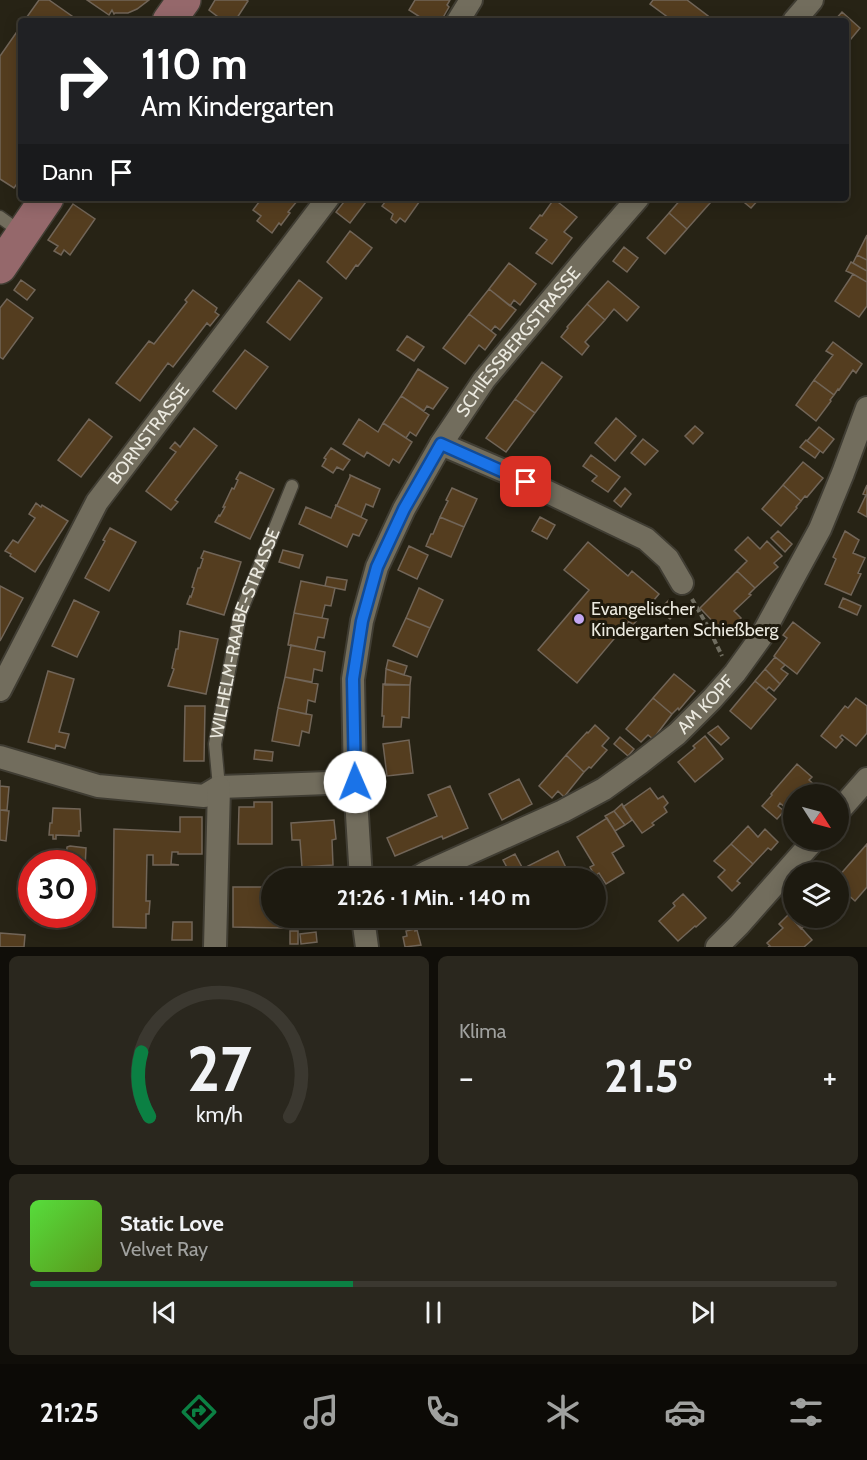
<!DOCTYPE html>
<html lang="de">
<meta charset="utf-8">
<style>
:root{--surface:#1d1a10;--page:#2a271e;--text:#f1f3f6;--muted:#a0a19f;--line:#3b3830;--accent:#0b8043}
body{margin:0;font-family:Cabin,sans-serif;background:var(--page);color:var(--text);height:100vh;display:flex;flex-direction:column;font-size:22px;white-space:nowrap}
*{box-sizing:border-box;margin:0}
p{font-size:20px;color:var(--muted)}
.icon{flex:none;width:33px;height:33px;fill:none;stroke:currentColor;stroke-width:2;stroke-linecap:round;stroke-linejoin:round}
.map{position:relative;height:947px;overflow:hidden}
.drawer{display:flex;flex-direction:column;gap:9px;padding:9px;background:#100e09;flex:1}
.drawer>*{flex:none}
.banner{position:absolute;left:18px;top:18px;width:831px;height:183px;border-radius:6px;box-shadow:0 3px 15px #0003,0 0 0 2px var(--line);background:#202124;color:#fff;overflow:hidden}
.needle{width:39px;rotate:126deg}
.buttons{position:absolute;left:783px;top:784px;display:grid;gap:12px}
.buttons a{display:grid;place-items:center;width:66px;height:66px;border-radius:50%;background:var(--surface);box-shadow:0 3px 15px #0003,0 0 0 2px var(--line);font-size:30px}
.speed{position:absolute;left:18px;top:850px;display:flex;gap:12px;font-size:30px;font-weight:700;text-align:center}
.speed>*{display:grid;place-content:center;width:78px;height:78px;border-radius:50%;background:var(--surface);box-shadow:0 3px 15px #0003,0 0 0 2px var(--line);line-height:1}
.speed .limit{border:9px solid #d22;background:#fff;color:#111}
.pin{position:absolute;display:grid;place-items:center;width:51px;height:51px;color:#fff;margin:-26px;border-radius:12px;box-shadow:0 3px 9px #0006}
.me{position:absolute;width:66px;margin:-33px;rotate:359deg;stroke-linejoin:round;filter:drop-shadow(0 0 4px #0008)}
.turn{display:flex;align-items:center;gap:21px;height:126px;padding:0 24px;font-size:27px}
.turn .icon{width:78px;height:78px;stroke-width:2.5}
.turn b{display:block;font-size:42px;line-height:51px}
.then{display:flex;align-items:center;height:57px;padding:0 24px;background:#0003;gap:12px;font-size:22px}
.big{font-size:45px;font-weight:800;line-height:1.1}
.drawer .card{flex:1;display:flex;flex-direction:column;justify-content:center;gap:9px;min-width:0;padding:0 21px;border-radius:9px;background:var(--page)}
.drawer .dial{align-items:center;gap:0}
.dial svg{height:156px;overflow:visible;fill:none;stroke:var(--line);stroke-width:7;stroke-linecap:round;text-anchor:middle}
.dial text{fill:var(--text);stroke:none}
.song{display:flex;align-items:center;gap:18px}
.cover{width:72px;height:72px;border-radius:9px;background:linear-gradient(135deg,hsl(110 70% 55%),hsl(90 70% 35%))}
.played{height:6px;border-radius:3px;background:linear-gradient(90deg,var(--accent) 40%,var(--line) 40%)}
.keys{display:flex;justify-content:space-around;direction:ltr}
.heat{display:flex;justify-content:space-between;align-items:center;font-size:33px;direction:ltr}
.drawer .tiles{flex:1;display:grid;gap:9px;grid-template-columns:1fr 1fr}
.card:last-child{grid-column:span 2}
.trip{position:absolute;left:261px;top:868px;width:345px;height:60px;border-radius:30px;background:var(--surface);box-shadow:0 3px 15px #0003,0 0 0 2px var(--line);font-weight:800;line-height:60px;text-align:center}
.menu{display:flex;height:96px;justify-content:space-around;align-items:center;background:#0c0a06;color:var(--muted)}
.menu .icon{width:42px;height:42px}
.menu .current{color:var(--accent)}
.menu b{font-size:27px;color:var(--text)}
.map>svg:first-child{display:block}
.building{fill:#543d1f;stroke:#716558;stroke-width:1.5}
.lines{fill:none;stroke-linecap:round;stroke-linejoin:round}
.lane-casing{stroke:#403d33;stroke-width:15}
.street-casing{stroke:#403d33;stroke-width:26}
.secondary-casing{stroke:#403d33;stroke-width:36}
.path{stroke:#6f6c5f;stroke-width:4;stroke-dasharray:6 3;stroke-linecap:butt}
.lane{stroke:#726d5d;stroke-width:12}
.street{stroke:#726d5d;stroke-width:22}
.secondary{stroke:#95686b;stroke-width:33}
.route-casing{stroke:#114b97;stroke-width:15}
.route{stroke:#1a73e8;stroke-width:10}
.poi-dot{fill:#c3a7f2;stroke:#1e190c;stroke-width:2}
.labels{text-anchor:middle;stroke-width:6;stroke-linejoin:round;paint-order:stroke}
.street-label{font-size:18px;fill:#eceae0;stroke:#1e190c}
.poi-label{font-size:18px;fill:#eceae0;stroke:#1e190c;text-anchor:start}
</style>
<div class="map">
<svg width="867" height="947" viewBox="0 0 867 947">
<rect width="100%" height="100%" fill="#272315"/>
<!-- building -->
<path class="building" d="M39,0h10l30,21h-55z
M87,0h62l-12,9 -9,4h-13l-1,1 -2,-4 -3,5z
M215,0h31l2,1 -13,20h-20l3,-4 -9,-7z
M415,0h35l-3,5 2,2 -8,14h-15l-17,-11z
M653,0h34l21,16 -4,5h-31l-23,-17z
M842,12l18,16 -14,17v-24h-12z
M21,26v152l-7,10 -14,-9v-123z
M262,198h36l-1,2h1l-10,12 2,1 -9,12 -2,-2 -7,10 -15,-12 4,-5 -8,-6z
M347,198h22l-19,25 -14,-11z
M388,198h34l-17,24 -5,-4 -4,5 -5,-4 2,-5 -11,-8z
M682,198h22l6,5 -23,26 -18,-16z
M739,198h21l-9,10z
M554,199l23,18 -13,15 8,6 -20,26 -16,-11 11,-13 -17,-12 10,-13 2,1z
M73,204l22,15 -25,36 -6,-5 -3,5 -7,-4 4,-5 -10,-6z
M669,213l18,16 -22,25 -18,-16z
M350,231l22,17 -14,18 -2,-1 -10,14 -19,-17z
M867,235v25l-10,-5z
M624,247l14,11 -11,14 -14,-11z
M857,255l10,5v11l-14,-8z
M851,262l16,9v11l-14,-8 -7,-3z
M509,263l27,21 -16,21 -6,-5 -4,6 -21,-17z
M853,274l14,8v24l-8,11 -24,-16z
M21,280l14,10 -8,10 -13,-10z
M299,280l23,18 -32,42 -23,-18z
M608,281l31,26 -12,14 -13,-12 -9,11 -18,-16z
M489,289l27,21 -16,20 -5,-4 -4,5 -22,-17z
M193,290l24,18 -2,4 4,3 -9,11 -3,-3 -34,44 -5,-4 -28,38 -24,-18 33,-42 5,3 33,-42 -2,-2z
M7,299l26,19 -30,41 -3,-2v-49z
M587,304l18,16 -20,22 4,4 -7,9 -21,-18 7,-9 -1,-1z
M469,314l27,21 -11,15 -6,-5 -14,19 -22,-16z
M407,336l17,11 -10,14 -17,-11z
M833,342l29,22 -6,9 -3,-3 -14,20 -1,-1 -4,6 -20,-15 19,-25 -7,-4z
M245,350l23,17 -32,42 -23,-18z
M542,362l20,15 -27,36 -20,-14z
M418,369l30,19 -15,21 -6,-3 -3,5 -23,-15z
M814,380l20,15 -4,5 1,1 -15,20 -20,-16z
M401,396l28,19 -13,21 -6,-4 -4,6 -23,-15z
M515,399l20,14 -29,39 -20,-14z
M616,418l20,18 -21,25 -20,-18z
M89,419l23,18 -31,40 -23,-17z
M359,419l19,13 5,-9 29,19 -13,21 -6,-4 -4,7 -22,-14 -3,5 -21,-13z
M695,426l8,7 -10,11 -8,-8z
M819,427l15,12 -11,14 -16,-12z
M194,428l23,18 -42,54 3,2 -7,8 -25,-19 30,-39 -6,-4 5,-6 5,5z
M643,439l15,12 -13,14 -14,-12z
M806,440l14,11 -5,7 -15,-11z
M331,448l19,12 -7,10 -6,-3 -4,6 -11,-7 4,-7 -2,-1z
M591,455l29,22 -12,15 -16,-11 5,-5 -14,-10z
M803,462l20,16 -16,19 -2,-1 -4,5 -18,-16z
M240,472l34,17 -24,50 -35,-17 4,-7 1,1 5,-9h-2l9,-19 2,1 4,-9 -2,-1z
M350,475l30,14 -7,18 -7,-3 -5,13 -26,-12h2l13,-28z
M783,485l18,16 -5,6 1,1 -16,18 -19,-17z
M867,485v32l-9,-5 8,-17 -3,-1z
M452,488l25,11 -13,28 -24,-10 8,-16 -2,-1z
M625,488l6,6 -10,13 -7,-6z
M36,503l5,4 1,-2 26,16 -33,51 -25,-16 1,-2 -6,-3 8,-11 5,3 17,-25 -6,-4z
M335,505l32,15 -8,16 -6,-2 -6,13 -48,-23 7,-17 25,11 5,-12z
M440,517l24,10 -13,30 -25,-11 5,-12h2z
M540,517l15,8 -8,14 -15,-8z
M110,528l26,14 -27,49 -24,-13 20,-37 -2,-1z
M778,531l14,13 -7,8 -14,-14z
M845,531l14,9 -6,13 12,5 -7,15 3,1 -10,21 -26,-11 11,-25 -3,-2z
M748,537l12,12 7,-8 15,15 -8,7 4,4 -23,21 -18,-17 10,-10 -12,-11z
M588,542l40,34 4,-5 27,23 -26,31 -4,-4 -52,62 -39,-33 51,-60 -25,-20z
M409,546l19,9 -11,24 -19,-9z
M283,550l20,5 -4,13 -20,-6z
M204,551l37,11 -17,53 -37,-11 3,-8 1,1 3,-9 -2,-1 6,-19h2l3,-9 -2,-1z
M737,571l18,17 -6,6 2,1 -17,16 7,7 -14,14 -7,-7 -2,2 -18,-19z
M327,577l20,3 -2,10 -20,-4z
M301,581l34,7 -4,18 -6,-1 -3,13 -28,-5z
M0,586l23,12 -23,43z
M419,588l24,12 -13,28 -24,-10z
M843,598l18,8 -4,9 -18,-8z
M74,600l25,12 -22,45 -25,-11z
M669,600l10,8 -9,11 -11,-9z
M294,613l34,6 -4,19 -6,-1 -3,13 -27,-5z
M406,618l24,10 -13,29 -24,-11z
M793,622l27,21 -23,31 -23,-18 13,-18 -4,-3z
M180,631l38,8 -12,55 -38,-8 6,-17 -2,-1 4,-19h2z
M291,645l34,7 -3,19 -8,-2 -2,13 -27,-5z
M775,657l10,8 -4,4 7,5 -8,10 -15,-15z
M388,660l19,6 -3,9 -18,-6z
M386,669l25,8 -1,8h-25z
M765,669l15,15 -6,7 -5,-4 -3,3 -11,-9z
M48,671l26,8 -15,53 10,2 -4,14 -9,-3 -1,4 -27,-7z
M674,674l21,17 -16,19 -1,-2 -6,6 -19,-16z
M285,677l33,7 -3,18 -7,-2 -2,14 -28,-6z
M755,681l21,18 -25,30 -21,-18z
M383,684l27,1 -1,33 -7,-1 -1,10h-18l1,-11h-2z
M653,698l19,16 -19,25 -5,-4 -7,7 -15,-13z
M856,698l11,8v27l-11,13 -14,-11 -2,2 3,3 -7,8 -15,-12 24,-30 3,2z
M185,706h20l-1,55h-20z
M278,708l34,7 -3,18 -7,-2 -3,15 -27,-5z
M595,725l14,13 -7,8 5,4 -16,18 -2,-1 -5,5 -18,-17 21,-23 1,1z
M718,726l11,12 -8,7 -13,-12z
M705,736l18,23 -28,23 -17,-20 17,-14 -2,-2z
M620,737l14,12 -6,7 -14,-12z
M409,740l4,33 -26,3 -4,-32z
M255,750l18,2 -1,9 -18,-2z
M566,755l18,17 -20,25 -6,-6 -6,7 -13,-12z
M797,764l15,13 -3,3 9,8 -6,7h-18v20l-14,-12 -2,3 6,5 -7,8 -15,-13 10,-11 -1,-1z
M519,779l13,25 -30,16 -13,-26z
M0,780v6l9,1 -2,23h-7z
M450,786l18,42 -25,11 -1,-3 -47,20 -8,-18 50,-22 -9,-21z
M650,788l8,11 5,-3 5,7 -4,4 3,5 -15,11 2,2 -12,8 -19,-26z
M254,802h18v42h-34l1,-37h15z
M622,804l10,16 -7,5 -11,-14z
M53,808l27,1 1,22h-2v5l-23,-1v4h-3v-4h-4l1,-12h2z
M0,810l9,1 -3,30 -6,-1z
M614,811l11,14 -10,6 -10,-15z
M180,817h22v37h-24v-2h-6l-1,12 8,1h-26v-10h-6l-1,46h4l-1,13h-3v14l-33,-1 1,-98 66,3z
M607,818l17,28 -12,7 12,20 -18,11 -7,-11 -4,3 -5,-9 4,-2 -17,-28z
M334,820l2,19 -4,1 1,25 -31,2 -2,-27h-8l-1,-17z
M748,826l10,11 7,-8 13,13 -7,8 -3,-2 -15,16 -22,-20z
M731,844l22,20 -16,17 3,2 -8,8 -14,-14 7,-7 -11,-9z
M867,844v43l-12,14 -17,-15v-9z
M70,846l16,2 -1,21h-3v-5h-16l1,-17z
M558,851l11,23 -10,5h-27l-6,-12z
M515,854l9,17 -12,6 -9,-17z
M233,887h39v31h15v10l-54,-1z
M683,894l23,24 -10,9 -1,-1 -17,15 -19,-20 16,-15 -2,-3z
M794,911v7h18l-11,11 -12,-14z
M789,914l23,26 -8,7h-36l2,-1 -3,-3 16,-15 -4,-4z
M173,922h19v18h-20z
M415,929v2l2,-1 4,15 -16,2 -2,-10 4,-1 -1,-5z
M290,931h8v13h-8z
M316,932l1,10 -16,2 -1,-10z
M0,933l25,2 -1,12h-24z"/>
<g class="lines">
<defs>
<g id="lane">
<path d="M0,217l22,16"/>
<path id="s1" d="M219,787l-4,-43 25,-130 52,-128"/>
</g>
<g id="street">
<path d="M458,21l13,-21"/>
<path d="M794,21l18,-21"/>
<path d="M441,444l65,28 140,67 22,20 14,24"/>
<path id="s2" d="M0,690l97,-188 231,-304"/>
<path d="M0,757l98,29 106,10 15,-9 136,-5"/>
<path d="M838,812l29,-33"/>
<path id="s3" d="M361,879l-6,-97 -2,-103 9,-58 15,-54 27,-58 37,-65 43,-64 108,-129 46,-53"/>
<path id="s4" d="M415,879l12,-7 136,-61 41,-22 36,-26 37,-29 35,-35 23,-26 26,-36 59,-108 23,-56 24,-65"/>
<path d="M363,918l4,29"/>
<path d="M215,947l4,-160"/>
<path d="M717,947l22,-22 75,-85"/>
</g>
<path id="secondary" d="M169,21l15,-21
M0,267l47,-69"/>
</defs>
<!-- lane casing -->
<use href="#lane" class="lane-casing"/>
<!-- street casing -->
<use href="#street" class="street-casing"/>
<!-- secondary casing -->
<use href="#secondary" class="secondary-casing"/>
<!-- path -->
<path class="path" d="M692,599l16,28 14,29"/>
<!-- lane -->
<use href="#lane" class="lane"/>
<!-- street -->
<use href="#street" class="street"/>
<!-- secondary -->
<use href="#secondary" class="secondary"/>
</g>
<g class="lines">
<defs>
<path id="route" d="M355,782l-2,-103 9,-58 15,-54 27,-58 37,-65 85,38"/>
</defs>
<!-- route casing -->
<use href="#route" class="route-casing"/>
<!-- route -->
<use href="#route" class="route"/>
</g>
<!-- markers -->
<circle class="poi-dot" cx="579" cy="619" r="6"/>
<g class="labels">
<!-- street labels -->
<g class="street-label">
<text dy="6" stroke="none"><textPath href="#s3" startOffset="582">SCHIESSBERGSTRASSE</textPath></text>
<text dy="6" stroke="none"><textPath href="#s2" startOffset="297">BORNSTRASSE</textPath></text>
<text dy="6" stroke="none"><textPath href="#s1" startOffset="158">WILHELM-RAABE-STRASSE</textPath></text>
<text dy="6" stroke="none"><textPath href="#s4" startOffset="342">AM KOPF</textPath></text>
</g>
<!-- poi labels -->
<g class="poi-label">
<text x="591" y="615">Evangelischer<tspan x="591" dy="21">Kindergarten Schießberg</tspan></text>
</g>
</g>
</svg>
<div class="buttons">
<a><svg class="needle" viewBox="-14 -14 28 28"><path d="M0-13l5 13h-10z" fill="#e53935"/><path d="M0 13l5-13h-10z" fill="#a0a19f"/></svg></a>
<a><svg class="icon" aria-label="layers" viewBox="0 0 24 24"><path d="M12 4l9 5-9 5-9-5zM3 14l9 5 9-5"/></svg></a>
</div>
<div class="speed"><div class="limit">30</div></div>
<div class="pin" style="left:526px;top:482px;background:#d93025"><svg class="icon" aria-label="arrive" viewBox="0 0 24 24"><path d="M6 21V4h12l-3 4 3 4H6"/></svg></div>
<svg class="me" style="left:355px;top:782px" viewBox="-20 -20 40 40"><circle r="19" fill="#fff"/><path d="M0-13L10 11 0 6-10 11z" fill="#1a73e8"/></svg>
<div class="trip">21:26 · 1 Min. · 140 m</div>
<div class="banner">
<div class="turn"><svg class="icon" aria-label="right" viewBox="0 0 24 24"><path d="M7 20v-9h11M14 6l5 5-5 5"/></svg><div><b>110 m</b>Am Kindergarten</div></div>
<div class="then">Dann<svg class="icon" aria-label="arrive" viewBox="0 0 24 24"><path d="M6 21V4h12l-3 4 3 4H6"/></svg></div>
</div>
</div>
<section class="drawer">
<div class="tiles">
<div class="card dial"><svg viewBox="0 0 100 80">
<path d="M14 69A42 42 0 1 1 86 69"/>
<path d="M14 69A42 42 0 0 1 10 36" stroke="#0b8043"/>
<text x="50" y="56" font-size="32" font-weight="700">27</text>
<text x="50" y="72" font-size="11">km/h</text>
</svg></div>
<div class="card"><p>Klima</p>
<div class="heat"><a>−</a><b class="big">21.5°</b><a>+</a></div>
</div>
<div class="card">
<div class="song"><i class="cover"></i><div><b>Static Love</b><p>Velvet Ray</p></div></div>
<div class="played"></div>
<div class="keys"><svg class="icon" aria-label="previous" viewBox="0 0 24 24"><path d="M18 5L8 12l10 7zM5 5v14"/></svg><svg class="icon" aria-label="pause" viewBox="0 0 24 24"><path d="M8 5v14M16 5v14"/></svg><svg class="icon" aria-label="next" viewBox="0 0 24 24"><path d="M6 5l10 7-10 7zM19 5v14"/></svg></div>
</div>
</div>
</section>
<nav class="menu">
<b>21:25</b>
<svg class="icon current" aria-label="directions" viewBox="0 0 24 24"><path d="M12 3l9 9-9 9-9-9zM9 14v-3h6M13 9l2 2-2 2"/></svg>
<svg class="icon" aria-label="music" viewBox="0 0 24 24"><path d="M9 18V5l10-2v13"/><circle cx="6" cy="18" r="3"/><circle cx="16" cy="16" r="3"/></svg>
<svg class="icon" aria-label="phone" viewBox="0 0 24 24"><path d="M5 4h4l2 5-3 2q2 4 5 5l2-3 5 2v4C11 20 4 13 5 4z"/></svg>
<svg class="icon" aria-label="climate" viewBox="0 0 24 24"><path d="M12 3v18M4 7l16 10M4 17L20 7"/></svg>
<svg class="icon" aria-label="car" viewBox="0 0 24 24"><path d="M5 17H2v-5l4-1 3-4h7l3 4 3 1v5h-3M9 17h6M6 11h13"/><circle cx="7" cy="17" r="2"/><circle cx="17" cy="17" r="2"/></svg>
<svg class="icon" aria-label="filters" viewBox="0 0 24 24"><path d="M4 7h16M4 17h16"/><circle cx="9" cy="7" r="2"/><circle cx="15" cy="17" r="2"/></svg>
</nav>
